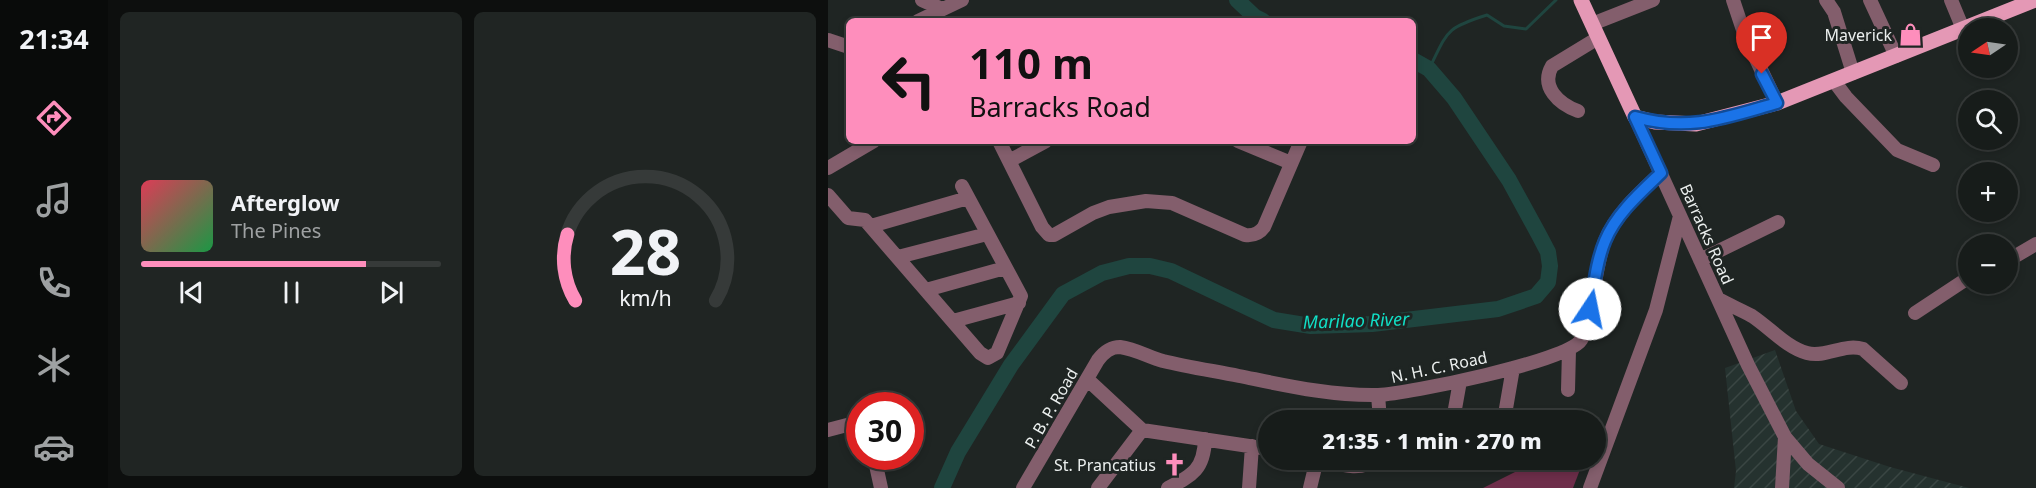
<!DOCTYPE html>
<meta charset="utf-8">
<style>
:root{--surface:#171c1a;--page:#202523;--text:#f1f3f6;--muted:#9ea1a2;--line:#363a39;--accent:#fe8ebc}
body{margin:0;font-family:"Noto Sans",sans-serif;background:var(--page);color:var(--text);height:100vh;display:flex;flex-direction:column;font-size:22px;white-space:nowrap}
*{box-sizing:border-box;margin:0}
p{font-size:20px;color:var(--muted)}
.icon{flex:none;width:33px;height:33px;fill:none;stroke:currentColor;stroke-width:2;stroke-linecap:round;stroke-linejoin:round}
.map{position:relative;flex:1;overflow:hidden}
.sheet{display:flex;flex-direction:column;gap:12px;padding:12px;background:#0d0f0e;width:720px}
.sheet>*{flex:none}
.hud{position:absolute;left:18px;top:18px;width:570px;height:126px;border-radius:9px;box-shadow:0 3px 9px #0003,0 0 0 2px var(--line);background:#fe8ebc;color:#111;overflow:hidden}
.needle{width:39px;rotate:257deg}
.fabs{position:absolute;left:1130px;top:18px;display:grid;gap:12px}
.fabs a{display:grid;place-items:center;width:60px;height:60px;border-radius:50%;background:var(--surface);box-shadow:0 3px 9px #0003,0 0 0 2px var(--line);font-size:30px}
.speed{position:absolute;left:18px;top:392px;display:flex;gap:12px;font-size:30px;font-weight:700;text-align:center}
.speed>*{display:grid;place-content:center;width:78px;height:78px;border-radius:50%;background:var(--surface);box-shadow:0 3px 9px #0003,0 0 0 2px var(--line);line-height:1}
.speed .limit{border:9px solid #d22;background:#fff;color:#111}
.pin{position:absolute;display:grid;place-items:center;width:51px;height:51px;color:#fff;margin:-62px -26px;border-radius:50% 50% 50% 0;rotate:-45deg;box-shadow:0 0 6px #0007}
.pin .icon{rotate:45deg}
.me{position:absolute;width:66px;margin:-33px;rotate:11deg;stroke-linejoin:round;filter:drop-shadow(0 0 4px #0008)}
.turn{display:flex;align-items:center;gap:21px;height:126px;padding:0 24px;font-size:27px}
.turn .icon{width:78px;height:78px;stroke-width:2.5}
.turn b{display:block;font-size:42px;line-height:51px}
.sheet .widget{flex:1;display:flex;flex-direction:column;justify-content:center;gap:9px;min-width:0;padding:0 21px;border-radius:9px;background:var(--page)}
.sheet .dial{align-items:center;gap:0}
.dial svg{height:156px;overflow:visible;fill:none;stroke:var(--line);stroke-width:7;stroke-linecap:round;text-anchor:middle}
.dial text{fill:var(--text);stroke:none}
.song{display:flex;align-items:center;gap:18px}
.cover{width:72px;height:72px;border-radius:9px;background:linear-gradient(135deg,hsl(350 70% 55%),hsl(140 70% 35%))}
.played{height:6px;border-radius:3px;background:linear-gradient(90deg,var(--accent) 75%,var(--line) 75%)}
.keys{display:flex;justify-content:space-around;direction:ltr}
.sheet .tiles{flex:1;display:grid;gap:12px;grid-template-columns:repeat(2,1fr)}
.trip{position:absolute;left:430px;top:410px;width:348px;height:60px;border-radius:30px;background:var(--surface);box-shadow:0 3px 9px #0003,0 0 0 2px var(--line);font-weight:800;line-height:60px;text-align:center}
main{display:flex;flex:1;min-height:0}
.tab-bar{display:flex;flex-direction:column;width:108px;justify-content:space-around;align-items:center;background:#090b0a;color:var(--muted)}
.tab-bar .icon{width:42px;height:42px}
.tab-bar .active{color:var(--accent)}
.tab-bar b{font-size:27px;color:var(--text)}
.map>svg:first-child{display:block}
.industrial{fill:url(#industrial-furrows)}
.grass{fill:#6e2e4a}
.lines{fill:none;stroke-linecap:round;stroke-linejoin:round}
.stream{stroke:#1f453f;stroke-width:3}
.river{stroke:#1f453f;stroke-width:16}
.minor{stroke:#835e6c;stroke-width:14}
.major{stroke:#e498b5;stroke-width:15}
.route-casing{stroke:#114b97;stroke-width:15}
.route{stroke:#1a73e8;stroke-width:10}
.labels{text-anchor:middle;stroke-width:6;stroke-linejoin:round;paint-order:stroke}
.poi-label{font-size:16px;fill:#ebefee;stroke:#1f2523;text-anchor:end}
.street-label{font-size:16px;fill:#ebefee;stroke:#1f2523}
.water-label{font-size:18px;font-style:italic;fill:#11dfc6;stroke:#1f2523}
</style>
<main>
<nav class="tab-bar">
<b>21:34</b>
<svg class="icon active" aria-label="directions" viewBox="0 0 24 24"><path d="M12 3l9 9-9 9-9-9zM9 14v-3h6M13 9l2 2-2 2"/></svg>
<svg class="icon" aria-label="music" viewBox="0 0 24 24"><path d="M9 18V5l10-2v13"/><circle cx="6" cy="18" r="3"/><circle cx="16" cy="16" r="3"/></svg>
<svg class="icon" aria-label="phone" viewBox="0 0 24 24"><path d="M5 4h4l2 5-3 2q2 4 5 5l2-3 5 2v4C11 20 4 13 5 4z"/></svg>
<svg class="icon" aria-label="climate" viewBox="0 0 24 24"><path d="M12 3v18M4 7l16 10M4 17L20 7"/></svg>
<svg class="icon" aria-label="car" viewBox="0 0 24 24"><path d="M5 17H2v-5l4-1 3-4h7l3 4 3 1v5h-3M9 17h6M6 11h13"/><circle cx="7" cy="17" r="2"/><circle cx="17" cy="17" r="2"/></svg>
</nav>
<section class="sheet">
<div class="tiles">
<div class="widget">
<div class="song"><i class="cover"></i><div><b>Afterglow</b><p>The Pines</p></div></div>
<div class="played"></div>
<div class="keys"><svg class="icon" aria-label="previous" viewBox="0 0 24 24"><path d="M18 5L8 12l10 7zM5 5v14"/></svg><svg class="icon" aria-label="pause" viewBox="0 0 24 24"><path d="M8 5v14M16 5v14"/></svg><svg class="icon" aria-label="next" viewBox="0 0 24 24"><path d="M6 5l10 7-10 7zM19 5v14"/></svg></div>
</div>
<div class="widget dial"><svg viewBox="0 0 100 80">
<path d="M14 69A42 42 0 1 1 86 69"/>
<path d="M14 69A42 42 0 0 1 10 35" stroke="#fe8ebc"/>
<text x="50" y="56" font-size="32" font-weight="700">28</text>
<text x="50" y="72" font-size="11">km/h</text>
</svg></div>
</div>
</section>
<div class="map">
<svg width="1208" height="488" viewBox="0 0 1208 488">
<defs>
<pattern id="industrial-furrows" width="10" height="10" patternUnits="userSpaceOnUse" patternTransform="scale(1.5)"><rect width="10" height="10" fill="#25322f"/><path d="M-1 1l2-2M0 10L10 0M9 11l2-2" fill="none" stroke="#3a4643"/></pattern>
</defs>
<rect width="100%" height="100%" fill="#1f2523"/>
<!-- industrial -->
<path class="industrial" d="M947,350l21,61 23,33 71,23 79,21h-235l2,-17 -11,-103z"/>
<!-- grass -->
<path class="grass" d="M713,459h43l-11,29h-90z"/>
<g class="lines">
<!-- stream -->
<path class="stream" d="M601,69c19,-38 16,-41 58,-54l17,11 22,3 30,-29"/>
<!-- river -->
<path class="river" d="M409,0l18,17 8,4
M114,488l16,-36 53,-87 52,-71 39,-21 27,-7h21l21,5 103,49 37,6 61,-2 126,-15 38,-13 12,-14 2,-16 -2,-14 -10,-19 -29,-53 -55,-82 -25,-29 -16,-9"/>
<!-- minor -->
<path class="minor" d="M94,0l20,9
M905,0l12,36 32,67
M998,0l8,12 19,61
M1042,0l26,56
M1123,0l12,29
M90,21l44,-21
M764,24l61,-24
M0,40l21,7
M1006,81l12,16 51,53 36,15
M750,111c-19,-7 -38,-24 -26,-45l46,-28
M807,117l113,248 37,72
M171,141l43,86 7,8h5l39,-22 16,-6 37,-6 26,2 73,32c8,1 14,-1 19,-8l37,-86
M410,141l53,22
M181,161l37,-20
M0,168l46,-27
M0,195l20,23 17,2 115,133 8,5 9,-5 24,-57 -59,-110
M43,226l97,-28
M70,257l89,-23
M872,260l78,-38
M1179,261l29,-17
M98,290l79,-22
M890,299c11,6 23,11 34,17 18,12 34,31 55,37 19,5 37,-10 56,-4l38,34
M1087,313l53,-35
M125,321l66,-18
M259,379l55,51
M740,390l1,-40
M550,395l2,25
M625,420l7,-39
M676,420l9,-52
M0,430l19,-5 13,2
M46,456l7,32
M489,459c19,4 43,14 59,0
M617,459l1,5 3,1 16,-6
M195,488l75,-128c6,-8 12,-13 22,-13 15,2 29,10 43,14 25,6 51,10 76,15 45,9 92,20 139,19 29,-1 191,-34 203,-55 9,-15 10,-36 13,-53 3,-14 5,-30 10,-44 11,-28 35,-50 57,-70
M270,488l44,-58 127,19
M340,488c25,-13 36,-19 37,-49
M421,488l3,-42
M482,488l7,-29
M762,488l66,-178 24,-94
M954,488l3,-51 23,27 30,24"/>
<!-- major -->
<path class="major" d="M753,0l54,117 20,5 41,2 81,-21 258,-103"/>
</g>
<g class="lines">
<defs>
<path id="route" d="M762,309c4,-22 6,-47 15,-68 11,-27 35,-48 56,-68l-26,-56c55,15 89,1 142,-14l-15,-29"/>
</defs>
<!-- route casing -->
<use href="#route" class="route-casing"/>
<!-- route -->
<use href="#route" class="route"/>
</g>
<!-- icons -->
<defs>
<symbol id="shop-bare" viewBox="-9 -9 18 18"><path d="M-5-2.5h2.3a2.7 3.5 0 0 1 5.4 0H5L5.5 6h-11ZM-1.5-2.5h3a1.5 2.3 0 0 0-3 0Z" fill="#fe8ebc" stroke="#1f2523" stroke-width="2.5" paint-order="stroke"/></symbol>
<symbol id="church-bare" viewBox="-9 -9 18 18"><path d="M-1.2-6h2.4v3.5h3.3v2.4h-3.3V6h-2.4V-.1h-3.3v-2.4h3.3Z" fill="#fe8ebc" stroke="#1f2523" stroke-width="2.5" paint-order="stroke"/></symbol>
</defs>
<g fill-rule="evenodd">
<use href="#shop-bare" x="1066" y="18" width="33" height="33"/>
<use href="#church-bare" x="330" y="448" width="33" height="33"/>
</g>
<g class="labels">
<!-- poi labels -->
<g class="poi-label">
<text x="1064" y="41">Maverick</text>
<text x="328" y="471">St. Prancatius</text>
</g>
<!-- street labels -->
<g class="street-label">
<text transform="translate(879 234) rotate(66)" y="6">Barracks Road</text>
<text transform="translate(611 367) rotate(-12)" y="6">N. H. C. Road</text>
<text transform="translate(223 408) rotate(-60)" y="6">P. B. P. Road</text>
</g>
<!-- water labels -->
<g class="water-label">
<text transform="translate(528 321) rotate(-2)" y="6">Marilao River</text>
</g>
</g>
</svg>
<div class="fabs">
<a><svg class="needle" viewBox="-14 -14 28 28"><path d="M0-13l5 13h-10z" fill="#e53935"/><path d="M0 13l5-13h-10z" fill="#9ea1a2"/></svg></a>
<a><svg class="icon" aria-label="search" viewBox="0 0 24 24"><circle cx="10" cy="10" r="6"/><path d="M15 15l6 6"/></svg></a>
<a>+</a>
<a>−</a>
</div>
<div class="speed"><div class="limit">30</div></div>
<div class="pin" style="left:934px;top:74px;background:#d93025"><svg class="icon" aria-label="arrive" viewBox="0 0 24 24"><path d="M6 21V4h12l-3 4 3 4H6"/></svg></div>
<svg class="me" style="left:762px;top:309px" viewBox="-20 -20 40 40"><circle r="19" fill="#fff"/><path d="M0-13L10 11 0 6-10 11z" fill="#1a73e8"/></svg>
<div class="trip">21:35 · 1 min · 270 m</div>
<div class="hud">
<div class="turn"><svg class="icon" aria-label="left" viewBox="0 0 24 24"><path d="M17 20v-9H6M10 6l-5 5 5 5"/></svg><div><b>110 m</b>Barracks Road</div></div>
</div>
</div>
</main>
